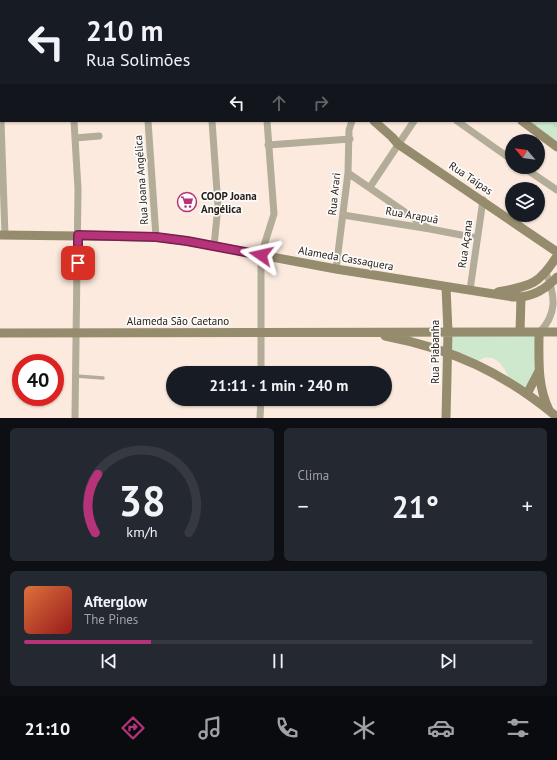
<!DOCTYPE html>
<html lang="pt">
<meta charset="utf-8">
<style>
:root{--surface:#171b24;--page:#242831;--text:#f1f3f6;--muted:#9ea1a6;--line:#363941;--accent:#b6337a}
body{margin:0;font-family:"PT Sans",sans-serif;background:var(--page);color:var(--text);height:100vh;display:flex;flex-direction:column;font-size:15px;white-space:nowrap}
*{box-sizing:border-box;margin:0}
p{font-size:13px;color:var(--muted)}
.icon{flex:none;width:22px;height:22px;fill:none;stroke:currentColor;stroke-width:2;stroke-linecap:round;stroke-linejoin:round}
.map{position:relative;height:418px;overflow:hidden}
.side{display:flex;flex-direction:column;gap:10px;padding:10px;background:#0d0f14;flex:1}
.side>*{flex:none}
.hud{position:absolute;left:0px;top:0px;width:557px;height:122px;box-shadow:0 1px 3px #0004;background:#171b24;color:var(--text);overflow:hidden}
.needle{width:26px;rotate:299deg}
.buttons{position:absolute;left:505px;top:134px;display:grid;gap:8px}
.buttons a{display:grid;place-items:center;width:40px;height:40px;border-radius:50%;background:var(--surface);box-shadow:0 1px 3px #0004;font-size:20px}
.speed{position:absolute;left:12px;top:354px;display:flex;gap:8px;font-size:20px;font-weight:700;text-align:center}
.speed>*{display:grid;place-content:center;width:52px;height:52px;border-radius:50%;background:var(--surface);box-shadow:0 1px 3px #0004;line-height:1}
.speed .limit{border:6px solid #d22;background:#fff;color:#111}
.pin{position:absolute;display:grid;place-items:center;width:34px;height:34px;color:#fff;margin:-17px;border-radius:8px;box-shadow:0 2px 6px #0006}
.me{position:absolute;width:44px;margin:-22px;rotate:281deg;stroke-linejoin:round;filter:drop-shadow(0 0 3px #0008)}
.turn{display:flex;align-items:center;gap:14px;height:84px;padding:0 20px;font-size:18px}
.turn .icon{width:52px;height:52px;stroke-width:2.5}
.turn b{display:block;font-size:28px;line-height:34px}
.lanes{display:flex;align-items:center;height:38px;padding:0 20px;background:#0003;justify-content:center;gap:20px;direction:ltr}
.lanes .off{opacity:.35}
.big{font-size:30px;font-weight:800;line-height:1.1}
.side .card{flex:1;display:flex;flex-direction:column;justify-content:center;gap:6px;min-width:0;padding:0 14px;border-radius:6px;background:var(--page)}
.side .dial{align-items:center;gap:0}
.dial svg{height:104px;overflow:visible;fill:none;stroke:var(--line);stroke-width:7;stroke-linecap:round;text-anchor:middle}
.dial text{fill:var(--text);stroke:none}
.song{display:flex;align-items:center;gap:12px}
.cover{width:48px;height:48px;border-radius:6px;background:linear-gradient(135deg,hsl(20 70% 55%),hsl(0 70% 35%))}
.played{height:4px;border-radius:2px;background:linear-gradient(90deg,var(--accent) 25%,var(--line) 25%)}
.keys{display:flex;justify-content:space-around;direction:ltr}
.heat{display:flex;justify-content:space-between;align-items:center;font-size:22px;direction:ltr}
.side .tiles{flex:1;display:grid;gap:10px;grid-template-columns:1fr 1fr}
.card:last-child{grid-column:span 2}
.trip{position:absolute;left:166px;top:366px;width:226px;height:40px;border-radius:20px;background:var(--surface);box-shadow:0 1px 3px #0004;font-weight:800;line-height:40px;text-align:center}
.menu{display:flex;height:64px;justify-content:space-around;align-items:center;background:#090b0e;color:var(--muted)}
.menu .icon{width:28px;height:28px}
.menu .active{color:var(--accent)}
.menu b{font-size:18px;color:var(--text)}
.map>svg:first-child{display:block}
.grass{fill:url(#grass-tufts)}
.park{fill:#cee8cd}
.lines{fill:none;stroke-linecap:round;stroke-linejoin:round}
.lane{stroke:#b2ac98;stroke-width:3.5}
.street{stroke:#b2ac98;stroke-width:7}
.secondary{stroke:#958c6e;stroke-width:9}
.route-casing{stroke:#76214f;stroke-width:10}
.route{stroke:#b6337a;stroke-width:7}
.labels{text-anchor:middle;stroke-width:3.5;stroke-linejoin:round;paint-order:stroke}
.street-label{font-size:11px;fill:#2c2119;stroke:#fbfbfb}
.poi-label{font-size:11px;font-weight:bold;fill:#2c2119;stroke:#fbfbfb;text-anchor:start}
</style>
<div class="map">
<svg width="557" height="418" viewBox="0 0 557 418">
<defs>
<pattern id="grass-tufts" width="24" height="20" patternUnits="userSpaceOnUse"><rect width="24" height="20" fill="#cee8cd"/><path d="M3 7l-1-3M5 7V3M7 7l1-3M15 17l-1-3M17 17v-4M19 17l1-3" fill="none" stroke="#b1c7af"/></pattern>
</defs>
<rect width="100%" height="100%" fill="#fceade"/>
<!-- grass -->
<path class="grass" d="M556,103h1v40l-31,-22h30z"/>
<!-- park -->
<path class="park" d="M450,334l87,2 1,32 -12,23 -16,-10c-4,-11 -12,-26 -26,-23 -3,1 -6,3 -9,4l-26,-11z"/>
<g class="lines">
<!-- lane -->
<path class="lane" d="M76,376l27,2"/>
<!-- street -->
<path class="street" d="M64,0v1
M139,0v1
M204,0v1
M260,0v1
M315,0v1
M482,0l1,1
M110,1l9,-1
M0,12h1
M556,37l1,1
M556,99h1
M1,121l4,114
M74,121l4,68 -3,229
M148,121l8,116
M212,121l6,85 -4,40
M457,121l55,39
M75,138l24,-2
M268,145l82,-6
M523,167l34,23
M348,173l80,55
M370,187l44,-66
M343,215l87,14 47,9
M336,269l12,-96 1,-43 3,-9
M470,290l13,-90
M539,333c18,-19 17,-36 7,-60
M261,373v-118l13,-41 -7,-93
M260,418l1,-19"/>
<!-- secondary -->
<path class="secondary" d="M386,0l1,1
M0,109h1
M374,121l18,16 6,7 159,108
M522,121l35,26
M0,235l156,2 31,4 149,28 177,28c18,1 32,-7 44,-20
M446,287l2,45 -2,86
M498,292c32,-6 41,-7 59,-36
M520,332l1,-35
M0,333l557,-1
M539,333c0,26 -2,53 10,77
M385,336c68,13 119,37 172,81
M527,394l12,-23"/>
</g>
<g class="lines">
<defs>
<path id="route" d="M78,263v-28l78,2 31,4 74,14"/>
</defs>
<!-- route casing -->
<use href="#route" class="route-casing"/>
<!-- route -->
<use href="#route" class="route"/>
</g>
<!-- icons -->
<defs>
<symbol id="supermarket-ring" viewBox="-11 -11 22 22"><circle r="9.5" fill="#fbfbfb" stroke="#b6337a" stroke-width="1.5"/><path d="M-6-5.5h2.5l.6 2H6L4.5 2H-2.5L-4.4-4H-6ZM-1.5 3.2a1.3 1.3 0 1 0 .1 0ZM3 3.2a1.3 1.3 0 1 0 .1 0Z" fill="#b6337a"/></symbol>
</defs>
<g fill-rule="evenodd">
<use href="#supermarket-ring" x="176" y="191" width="22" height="22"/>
</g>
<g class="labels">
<!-- street labels -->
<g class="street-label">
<text transform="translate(471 178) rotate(34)" y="4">Rua Taipas</text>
<text transform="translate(141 180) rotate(-94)" y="4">Rua Joana Angélica</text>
<text transform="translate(334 194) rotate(-84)" y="4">Rua Arari</text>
<text transform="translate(412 215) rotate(10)" y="4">Rua Arapuã</text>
<text transform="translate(465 244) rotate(-82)" y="4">Rua Açana</text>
<text transform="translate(346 258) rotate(10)" y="4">Alameda Cassaquera</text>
<text x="178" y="325">Alameda São Caetano</text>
<text transform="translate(435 352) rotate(-90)" y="4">Rua Piabanha</text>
</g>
<!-- poi labels -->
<g class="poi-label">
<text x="201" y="200">COOP Joana<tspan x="201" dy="13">Angélica</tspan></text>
</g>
</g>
</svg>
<div class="buttons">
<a><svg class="needle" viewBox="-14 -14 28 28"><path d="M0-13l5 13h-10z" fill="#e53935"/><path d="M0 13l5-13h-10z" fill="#9ea1a6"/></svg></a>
<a><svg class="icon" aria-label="layers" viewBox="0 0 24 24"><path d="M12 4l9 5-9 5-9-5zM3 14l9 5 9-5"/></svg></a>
</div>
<div class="speed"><div class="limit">40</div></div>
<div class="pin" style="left:78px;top:263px;background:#d93025"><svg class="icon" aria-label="arrive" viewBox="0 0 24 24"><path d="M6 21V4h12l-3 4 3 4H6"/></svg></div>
<svg class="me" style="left:261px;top:255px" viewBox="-20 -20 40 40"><path d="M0-17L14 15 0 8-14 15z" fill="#b6337a" stroke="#fff" stroke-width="4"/></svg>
<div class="trip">21:11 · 1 min · 240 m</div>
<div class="hud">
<div class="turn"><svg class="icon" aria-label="left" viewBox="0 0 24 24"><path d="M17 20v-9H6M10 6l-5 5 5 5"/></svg><div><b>210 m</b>Rua Solimões</div></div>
<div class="lanes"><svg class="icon" aria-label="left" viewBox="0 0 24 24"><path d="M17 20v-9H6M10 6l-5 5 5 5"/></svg><svg class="icon off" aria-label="ahead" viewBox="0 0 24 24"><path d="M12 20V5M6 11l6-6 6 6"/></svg><svg class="icon off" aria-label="right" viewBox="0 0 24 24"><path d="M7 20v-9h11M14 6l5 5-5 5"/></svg></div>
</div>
</div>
<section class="side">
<div class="tiles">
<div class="card dial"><svg viewBox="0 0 100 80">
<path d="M14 69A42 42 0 1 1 86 69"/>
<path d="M14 69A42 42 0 0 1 16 24" stroke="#b6337a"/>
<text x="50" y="56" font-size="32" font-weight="700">38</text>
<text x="50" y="72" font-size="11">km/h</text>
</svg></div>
<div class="card"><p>Clima</p>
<div class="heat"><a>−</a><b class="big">21°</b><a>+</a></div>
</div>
<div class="card">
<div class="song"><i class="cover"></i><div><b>Afterglow</b><p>The Pines</p></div></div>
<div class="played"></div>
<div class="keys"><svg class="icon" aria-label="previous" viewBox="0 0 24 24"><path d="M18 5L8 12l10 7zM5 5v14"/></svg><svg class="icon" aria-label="pause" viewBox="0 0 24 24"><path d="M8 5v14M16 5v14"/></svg><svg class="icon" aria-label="next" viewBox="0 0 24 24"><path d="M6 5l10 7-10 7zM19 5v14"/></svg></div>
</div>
</div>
</section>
<nav class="menu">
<b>21:10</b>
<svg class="icon active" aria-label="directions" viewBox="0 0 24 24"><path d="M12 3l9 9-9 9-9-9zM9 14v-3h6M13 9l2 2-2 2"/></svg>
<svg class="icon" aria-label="music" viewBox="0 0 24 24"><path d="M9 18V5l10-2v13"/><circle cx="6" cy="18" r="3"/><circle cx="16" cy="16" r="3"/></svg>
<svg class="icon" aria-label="phone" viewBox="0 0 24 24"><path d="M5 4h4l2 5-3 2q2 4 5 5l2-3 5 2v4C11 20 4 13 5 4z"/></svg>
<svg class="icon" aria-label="climate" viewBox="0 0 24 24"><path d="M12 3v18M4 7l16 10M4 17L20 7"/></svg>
<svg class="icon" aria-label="car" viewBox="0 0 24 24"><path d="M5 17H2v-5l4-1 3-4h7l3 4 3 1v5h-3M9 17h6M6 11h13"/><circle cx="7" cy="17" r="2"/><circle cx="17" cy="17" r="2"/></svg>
<svg class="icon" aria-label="filters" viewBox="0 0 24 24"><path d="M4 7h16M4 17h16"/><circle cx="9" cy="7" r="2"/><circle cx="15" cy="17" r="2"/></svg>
</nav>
